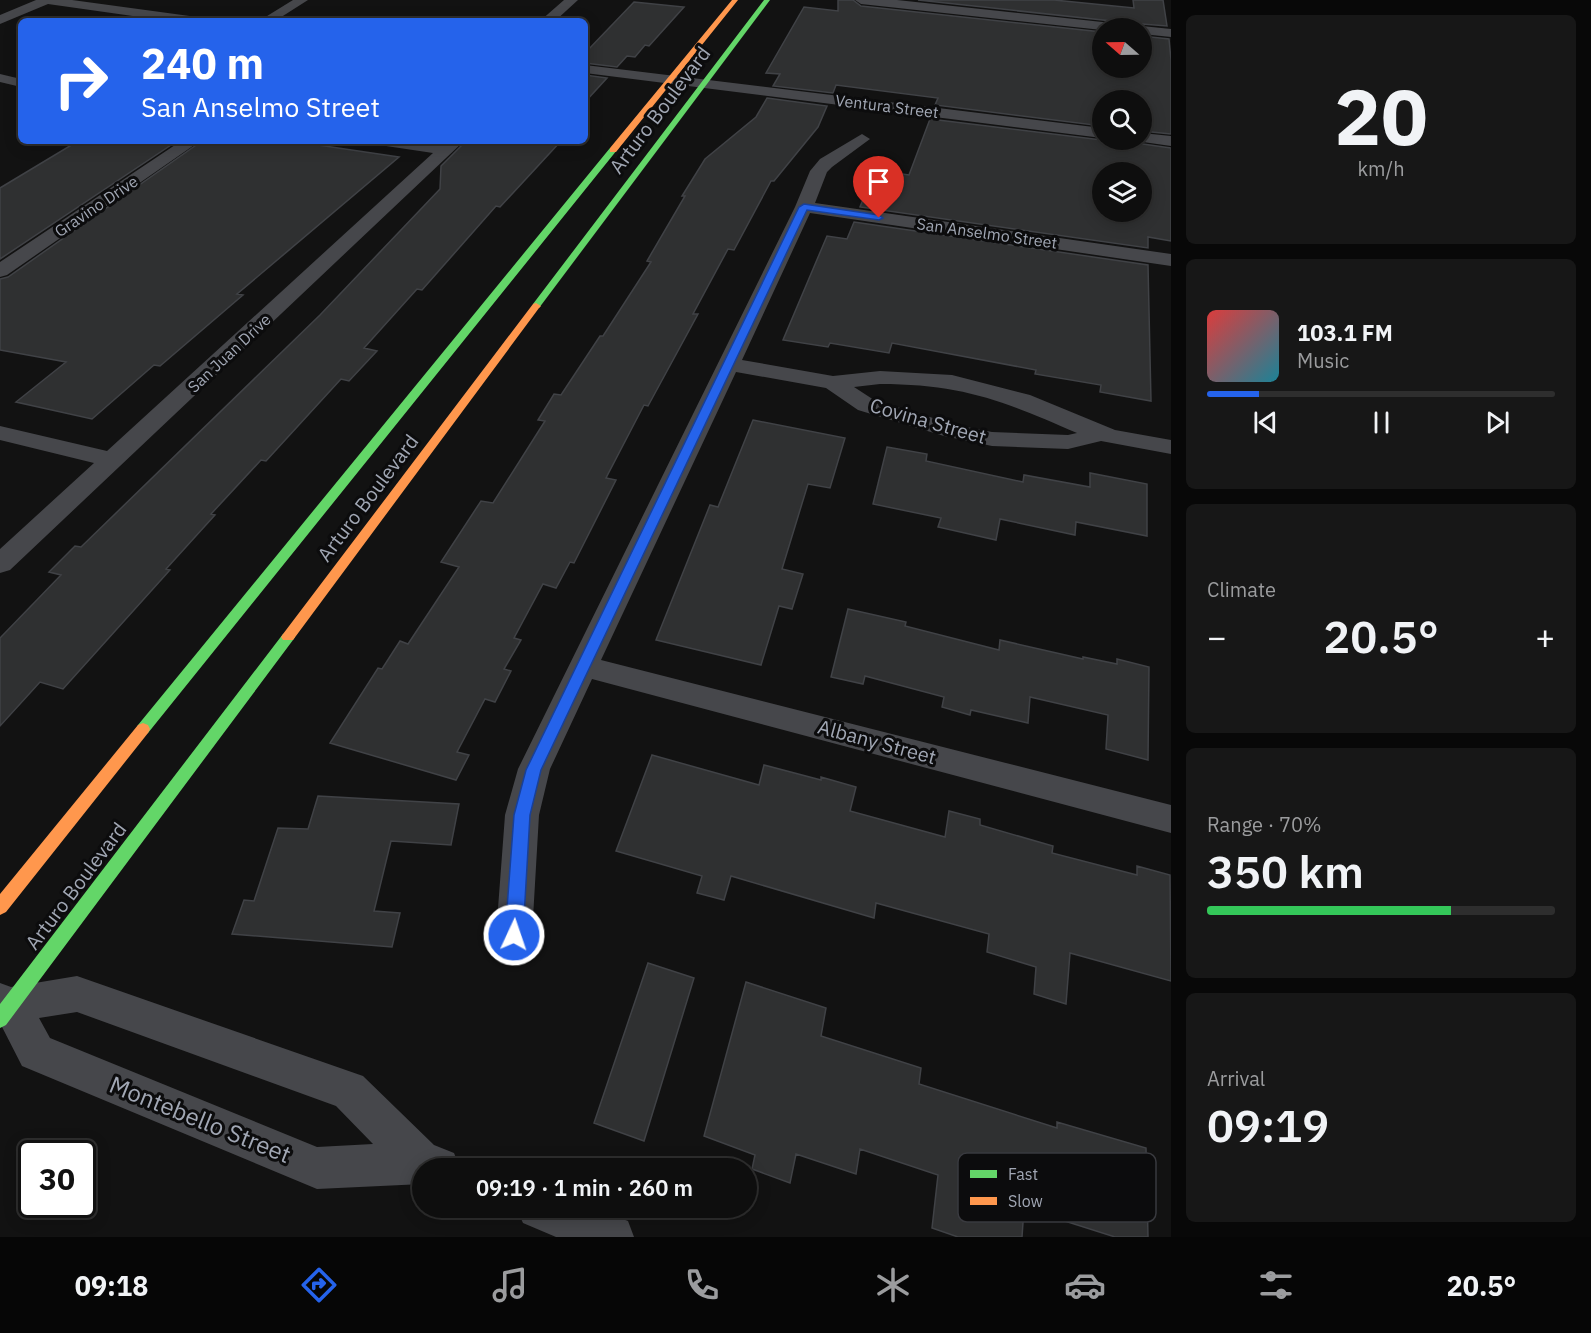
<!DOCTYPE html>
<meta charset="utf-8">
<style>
:root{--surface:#0e0e0e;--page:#171717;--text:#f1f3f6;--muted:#9b9c9e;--line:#2e2e2e;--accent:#2563eb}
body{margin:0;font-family:"IBM Plex Sans",sans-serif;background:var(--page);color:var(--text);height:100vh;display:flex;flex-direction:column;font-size:22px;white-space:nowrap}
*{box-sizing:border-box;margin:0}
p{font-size:20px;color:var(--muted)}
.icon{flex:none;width:33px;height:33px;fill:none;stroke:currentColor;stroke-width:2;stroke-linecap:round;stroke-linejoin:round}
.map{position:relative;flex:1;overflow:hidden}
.panel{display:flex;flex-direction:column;gap:15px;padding:15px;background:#080808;width:420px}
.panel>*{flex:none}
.guide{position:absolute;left:18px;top:18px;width:570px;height:126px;border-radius:9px;box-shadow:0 3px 15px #0003,0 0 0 2px var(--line);background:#2563eb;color:#fff;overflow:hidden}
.needle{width:39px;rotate:290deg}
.buttons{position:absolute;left:1092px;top:18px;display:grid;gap:12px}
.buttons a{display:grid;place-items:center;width:60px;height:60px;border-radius:50%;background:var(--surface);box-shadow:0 3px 15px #0003,0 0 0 2px var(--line);font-size:30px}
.speed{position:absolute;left:18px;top:1140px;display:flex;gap:12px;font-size:30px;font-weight:700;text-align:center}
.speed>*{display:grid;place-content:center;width:78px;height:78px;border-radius:50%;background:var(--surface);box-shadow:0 3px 15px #0003,0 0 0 2px var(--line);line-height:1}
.speed .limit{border:3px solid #111;border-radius:9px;background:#fff;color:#111}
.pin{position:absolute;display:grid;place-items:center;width:51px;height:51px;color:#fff;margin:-62px -26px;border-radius:50% 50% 50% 0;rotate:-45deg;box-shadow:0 0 6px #0007}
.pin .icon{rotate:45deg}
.me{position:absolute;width:66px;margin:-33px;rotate:3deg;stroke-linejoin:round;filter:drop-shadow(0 0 4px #0008)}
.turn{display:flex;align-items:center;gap:21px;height:126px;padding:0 24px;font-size:27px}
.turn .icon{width:78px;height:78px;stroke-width:2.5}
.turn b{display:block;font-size:42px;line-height:51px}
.big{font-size:45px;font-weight:600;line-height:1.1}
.panel .widget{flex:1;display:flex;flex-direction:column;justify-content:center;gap:9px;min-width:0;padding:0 21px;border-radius:9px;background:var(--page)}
.panel .dial{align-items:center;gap:0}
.dial b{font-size:78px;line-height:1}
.song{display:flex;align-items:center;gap:18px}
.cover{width:72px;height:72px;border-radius:9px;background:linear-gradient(135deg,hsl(0 70% 55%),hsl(190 70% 35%))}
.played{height:6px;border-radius:3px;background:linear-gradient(90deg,var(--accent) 15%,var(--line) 15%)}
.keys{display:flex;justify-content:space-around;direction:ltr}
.heat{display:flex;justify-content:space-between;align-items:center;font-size:33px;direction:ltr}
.charge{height:9px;border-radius:4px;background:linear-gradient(90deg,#34c759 70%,var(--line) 0)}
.trip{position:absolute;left:412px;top:1158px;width:345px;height:60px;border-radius:30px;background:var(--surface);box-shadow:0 3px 15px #0003,0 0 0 2px var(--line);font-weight:600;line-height:60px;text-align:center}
.menu{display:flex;height:96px;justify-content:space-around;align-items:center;background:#060606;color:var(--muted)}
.menu .icon{width:42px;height:42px}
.menu .selected{color:var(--accent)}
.menu b{font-size:27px;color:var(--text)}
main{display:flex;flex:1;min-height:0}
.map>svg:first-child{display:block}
.building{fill:#2f3031;stroke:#404246;stroke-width:1.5;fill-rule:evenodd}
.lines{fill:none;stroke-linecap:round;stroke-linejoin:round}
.street{fill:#46474b;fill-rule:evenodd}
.fast{fill:#63d668;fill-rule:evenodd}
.slow{fill:#ff974d;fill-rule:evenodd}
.route{fill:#2563eb;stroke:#184099;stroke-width:1.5}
.labels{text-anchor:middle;stroke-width:6;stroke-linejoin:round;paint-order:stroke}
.far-street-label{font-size:16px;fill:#a1a7b4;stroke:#0c0c0d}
.street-label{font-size:20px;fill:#a1a7b4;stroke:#0c0c0d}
.near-street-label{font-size:24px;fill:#a1a7b4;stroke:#0c0c0d}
.key{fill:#0c0c0d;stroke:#393a3f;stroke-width:1.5}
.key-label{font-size:16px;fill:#a1a7b4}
</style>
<main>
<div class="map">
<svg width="1171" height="1237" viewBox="0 0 1171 1237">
<rect width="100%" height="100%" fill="#121212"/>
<!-- building -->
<path class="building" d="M838,0h15l8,6 241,26v36h40v-32l27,3 2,21v74l-29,-3v-31h-40v26l-167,-21 3,-7 -102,-13 -3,8 -60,-7 7,-12 -14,-1 38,-66 34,4z
M918,0h136l80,8 -1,-8h30l4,26 -25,-2 -12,4 -9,-6z
M634,2l50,5 -35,39 -4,-1 -10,12 -8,-1 -10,11 -32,-4v-10z
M585,75l22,3 -22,24z
M767,98l60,8 -9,21 -44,54h-3l-37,69 -6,-1 -35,65h5l-50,92 -4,-1 -38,73 10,2 -42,83 -4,-1 -14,26 -13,-4 -29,54 7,2 -17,29 7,2 -16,31 -10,-3 -28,53 12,3 -13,25 -126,-37 48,-75 4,1 18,-28 8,3 51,-77 -18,-5 40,-61 12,2 52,-82 -7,-1 16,-26 7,1 39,-59h3l48,-74 -4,-1 38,-65h-3l23,-37 51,-42z
M930,119l172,21h31l3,3 35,5v93l-23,-4v11l-288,-41 15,-37 34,5zM1102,172h40v40h-40z
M78,141h99l-177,118v-71z
M202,141h89l108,16 -162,137 6,1 -83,71 -6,-1 -62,54 -76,-17 50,-40 -66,-12v-71l8,-2z
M466,141h95l-61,66 -4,-1 -74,84 -5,-1 -53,59 13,3 -28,30 -8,-2 -75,82 -5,-1 -50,54 4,1 -49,54 4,1 -107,119 -23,-7 -40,44v-88l61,-63 -12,-3 26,-26 6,1 239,-232 120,-126 1,-23z
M854,222l294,43 3,136 -51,-9 1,-7 -66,-11 1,-4 -144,-27 -3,10 -59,-10 -2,4 -45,-7 44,-104 20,3z
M753,420l92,18 -15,50 -22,-4 -26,85 21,5 -11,35 -13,-3 -18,59 -105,-25 54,-135 8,2z
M887,447l40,7 -1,7 97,21 1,-7 66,12v-14l57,11v52l-71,-14 -1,13 -75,-16 -4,21 -58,-13 3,-9 -68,-14z
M848,609l58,13 -1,4 94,24 1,-10 83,19v-2l34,7v-5l32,8 -1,93 -42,-11 2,-34 -78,-18 -2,26 -57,-13 -1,5 -28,-8 2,-10 -79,-21 -2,8 -32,-7z
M652,755l107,30 5,-20 57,15v-3l35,10 -6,24 95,26 4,-26 31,8v6l73,21 -1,7 85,22v-9l33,9 1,106 -101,-28 -4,51 -32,-10 2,-27 -49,-15 2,-18 -113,-31 -2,15 -143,-42 -7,24 -27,-7 5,-17 -86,-25z
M318,796l141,8 -8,41 -60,-4 -17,70 26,2 -8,34 -160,-13 12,-34 10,1 24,-73 30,1z
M648,963l46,15 -50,163 -50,-18z
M746,982l80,26 -5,28 100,32 -2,16 138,44v-6l89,26 2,89h-33l-91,-29 -2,29h-64l-26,-9 6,-53 -78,-26 -4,25 -60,-20 -6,29 -38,-14 3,-14 -51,-19z"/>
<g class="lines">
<!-- street -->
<path class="street" d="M36,0h36l125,17 7,4h-36l-120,-17 -48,20v-9z
M293,0h15l-33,21h-16z
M564,0h14l-23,21h-15z
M855,0h42l224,24 7,4 -26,2 -241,-26z
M1142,26l29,3v8l-29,-3v-6h-6z
M585,65l517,63v10l-517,-65z
M0,74l21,5v8l-21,-5z
M1142,133l29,3v10l-35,-5 -1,-1h7z
M862,134l8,5 -38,28 -5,5 -12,31 356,51v12l-361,-53 -68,147 91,16 47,-5 72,4 78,20 85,35 56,10v14l-70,-13 -33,8 -76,-3 -48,-10 -86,-26 -32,-22 -90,-16 -135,288 570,145v28l-579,-154 -42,90 -11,46 -7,120 -5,12 -13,5 -13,-5 -5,-12 9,-120 13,-46 277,-562 15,-36 10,-12zM880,384c82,0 124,17 197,49l-9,2 -76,-3 -36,-7 -82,-25 -20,-13z
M181,141h19l-193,134 -7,2v-15z
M378,141h41l24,3 3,-3h18l-454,429 -10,3v-24l94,-86 -94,-23v-14l107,25 326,-298 -47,-7z
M77,976l286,100 71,69 20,8 6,15h-37v16l-106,5 -295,-123 -22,-43v-40l11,4zM77,1012l259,94 37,38 -56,3 -267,-109 -11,-20z
M516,1208h77l35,13 6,16h-78l-33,-14z"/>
<!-- fast -->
<path class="fast" d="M764,0h6l-231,308h-6v-4z
M610,148l7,2 -469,583 -5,2 -5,-2 -2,-4 2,-4z
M288,632l7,5 -2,3 -287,385 -6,3v-24l283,-370z"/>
<!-- slow -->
<path class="slow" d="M732,0h6l-122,152h-6v-4z
M536,303l5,3 -2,2 -246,332h-10l-2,-3 2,-3 250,-330z
M143,723l5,2 2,4 -2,4 -142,179 -6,3v-21l138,-169z"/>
</g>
<!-- route -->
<path class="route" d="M804,204l75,11 4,3 -4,2 -72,-10 -266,560 -11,45 -7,120 -3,5 -6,3 -6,-3 -3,-5 9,-120 12,-45 273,-563z"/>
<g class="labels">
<!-- far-street labels -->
<g class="far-street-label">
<text transform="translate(887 106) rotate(7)" y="6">Ventura Street</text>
<text transform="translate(96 206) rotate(-34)" y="6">Gravino Drive</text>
<text transform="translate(987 233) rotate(8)" y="6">San Anselmo Street</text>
<text transform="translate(229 353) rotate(-43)" y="6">San Juan Drive</text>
</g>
<!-- street labels -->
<g class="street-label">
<text transform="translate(660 110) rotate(-53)" y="7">Arturo Boulevard</text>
<text transform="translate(928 421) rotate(16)" y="7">Covina Street</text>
<text transform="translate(368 498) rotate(-53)" y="7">Arturo Boulevard</text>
<text transform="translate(877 742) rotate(15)" y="7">Albany Street</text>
<text transform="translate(76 886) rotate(-53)" y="7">Arturo Boulevard</text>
</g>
<!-- near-street labels -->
<g class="near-street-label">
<text transform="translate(200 1120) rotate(22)" y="8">Montebello Street</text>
</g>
</g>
<!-- legend -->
<rect x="958" y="1153" width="198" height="69" rx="9" class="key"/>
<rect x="970" y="1170" width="27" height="8" fill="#63d668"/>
<rect x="970" y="1197" width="27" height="8" fill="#ff974d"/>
<g class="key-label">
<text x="1008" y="1180">Fast</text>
<text x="1008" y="1207">Slow</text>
</g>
</svg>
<div class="buttons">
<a><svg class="needle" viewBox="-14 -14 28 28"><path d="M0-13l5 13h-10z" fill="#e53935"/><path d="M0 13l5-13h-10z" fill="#9b9c9e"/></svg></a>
<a><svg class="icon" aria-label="search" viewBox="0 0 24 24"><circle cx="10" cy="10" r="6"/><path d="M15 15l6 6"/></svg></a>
<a><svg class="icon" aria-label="layers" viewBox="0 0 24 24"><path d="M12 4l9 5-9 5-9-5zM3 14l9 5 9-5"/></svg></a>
</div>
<div class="speed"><div class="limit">30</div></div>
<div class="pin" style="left:879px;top:218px;background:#d93025"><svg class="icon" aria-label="arrive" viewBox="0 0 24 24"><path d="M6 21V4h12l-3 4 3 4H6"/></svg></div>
<svg class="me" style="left:514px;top:935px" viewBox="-20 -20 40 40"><circle r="17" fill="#2563eb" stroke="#fff" stroke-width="3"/><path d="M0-11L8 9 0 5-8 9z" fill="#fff"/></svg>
<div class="trip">09:19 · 1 min · 260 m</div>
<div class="guide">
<div class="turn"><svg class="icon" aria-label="right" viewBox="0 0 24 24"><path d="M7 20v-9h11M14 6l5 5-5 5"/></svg><div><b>240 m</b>San Anselmo Street</div></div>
</div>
</div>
<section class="panel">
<div class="widget dial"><b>20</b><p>km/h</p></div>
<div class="widget">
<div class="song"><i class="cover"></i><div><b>103.1 FM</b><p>Music</p></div></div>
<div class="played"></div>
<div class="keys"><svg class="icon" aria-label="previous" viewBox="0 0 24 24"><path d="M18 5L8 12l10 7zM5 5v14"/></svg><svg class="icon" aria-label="pause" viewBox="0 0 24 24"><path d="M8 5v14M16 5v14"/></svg><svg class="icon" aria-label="next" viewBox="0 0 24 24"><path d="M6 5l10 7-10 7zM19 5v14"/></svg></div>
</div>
<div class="widget"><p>Climate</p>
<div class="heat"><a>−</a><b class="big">20.5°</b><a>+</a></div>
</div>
<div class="widget"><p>Range · 70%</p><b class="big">350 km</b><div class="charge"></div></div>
<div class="widget"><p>Arrival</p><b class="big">09:19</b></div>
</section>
</main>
<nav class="menu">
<b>09:18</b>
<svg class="icon selected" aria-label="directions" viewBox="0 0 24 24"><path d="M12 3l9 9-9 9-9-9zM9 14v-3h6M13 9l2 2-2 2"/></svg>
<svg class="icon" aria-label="music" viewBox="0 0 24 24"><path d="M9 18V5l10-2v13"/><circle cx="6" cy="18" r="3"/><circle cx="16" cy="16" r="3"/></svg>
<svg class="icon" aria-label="phone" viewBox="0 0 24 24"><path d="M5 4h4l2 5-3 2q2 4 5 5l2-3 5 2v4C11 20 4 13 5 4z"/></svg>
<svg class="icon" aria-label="climate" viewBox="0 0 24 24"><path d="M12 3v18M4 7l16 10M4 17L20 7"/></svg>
<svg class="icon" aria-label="car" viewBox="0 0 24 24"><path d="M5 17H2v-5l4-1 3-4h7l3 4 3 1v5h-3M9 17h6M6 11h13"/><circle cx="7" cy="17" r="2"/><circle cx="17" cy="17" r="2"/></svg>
<svg class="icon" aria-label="filters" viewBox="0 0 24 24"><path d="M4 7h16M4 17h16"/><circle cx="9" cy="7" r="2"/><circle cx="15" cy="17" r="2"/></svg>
<b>20.5°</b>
</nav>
